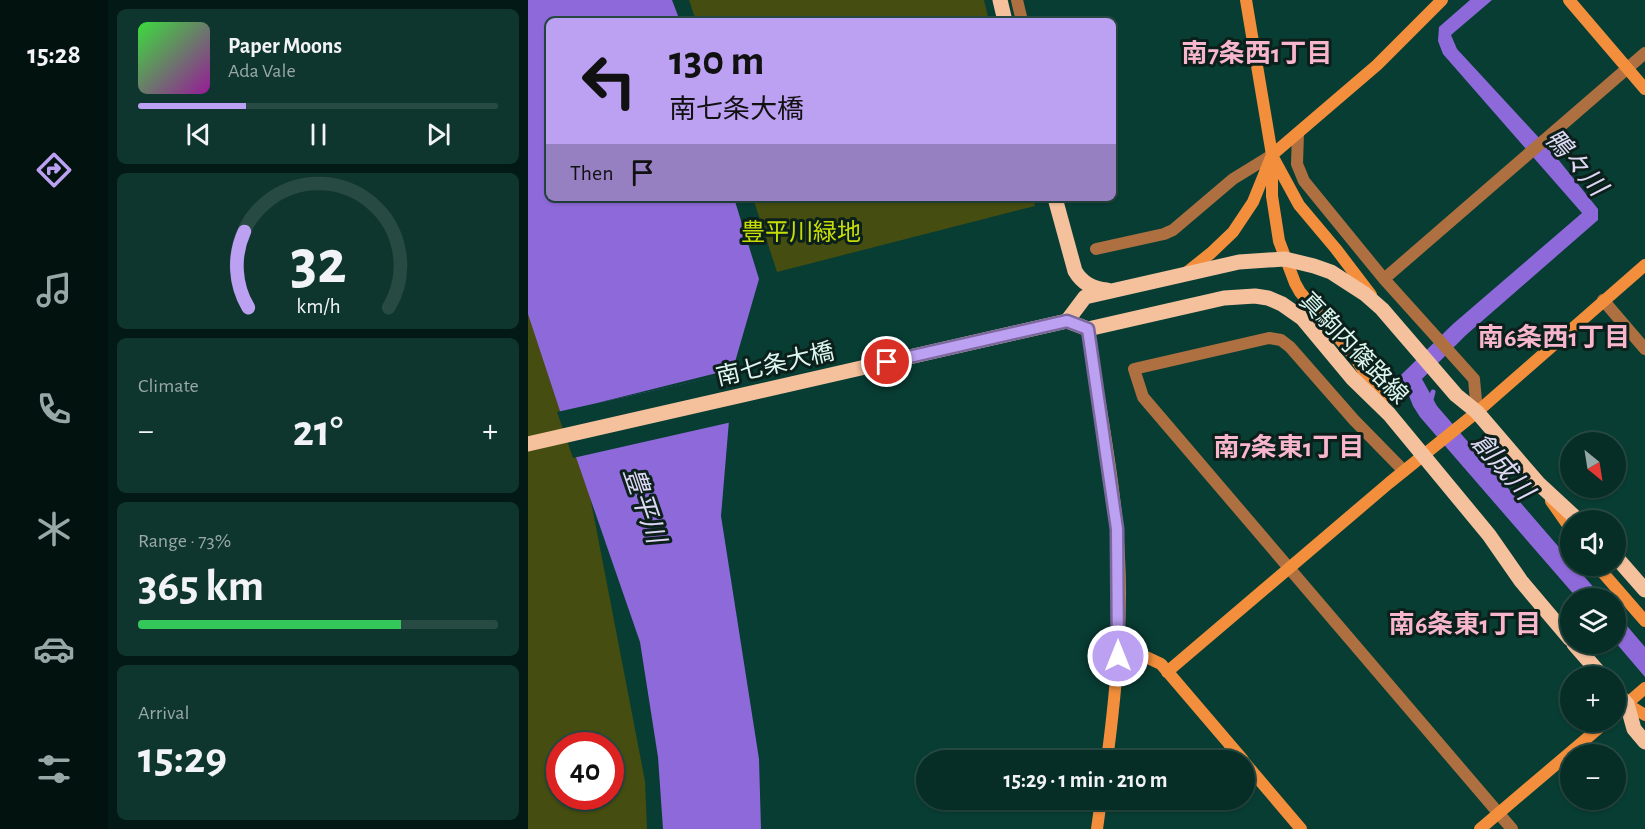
<!DOCTYPE html>
<meta charset="utf-8">
<style>
:root{--surface:#062e26;--page:#0f362e;--text:#f1f3f6;--muted:#98a8a7;--line:#274a43;--accent:#bca0f2}
body{margin:0;font-family:"Alegreya Sans","Noto Sans JP",sans-serif;background:var(--page);color:var(--text);height:100vh;display:flex;flex-direction:column;font-size:22px;white-space:nowrap}
*{box-sizing:border-box;margin:0}
p{font-size:20px;color:var(--muted)}
.icon{flex:none;width:33px;height:33px;fill:none;stroke:currentColor;stroke-width:2;stroke-linecap:round;stroke-linejoin:round}
.map{position:relative;flex:1;overflow:hidden}
.panel{display:flex;flex-direction:column;gap:9px;padding:9px;background:#031915;width:420px}
.panel>*{flex:none}
.banner{position:absolute;left:18px;top:18px;width:570px;height:183px;border-radius:9px;box-shadow:0 2px 4px #0004,0 0 0 2px var(--line);background:#bca0f2;color:#111;overflow:hidden}
.needle{width:39px;rotate:150deg}
.fabs{position:absolute;left:1032px;top:432px;display:grid;gap:12px}
.fabs a{display:grid;place-items:center;width:66px;height:66px;border-radius:50%;background:var(--surface);box-shadow:0 2px 4px #0004,0 0 0 2px var(--line);font-size:30px}
.speed{position:absolute;left:18px;top:732px;display:flex;gap:12px;font-size:30px;font-weight:700;text-align:center}
.speed>*{display:grid;place-content:center;width:78px;height:78px;border-radius:50%;background:var(--surface);box-shadow:0 2px 4px #0004,0 0 0 2px var(--line);line-height:1}
.speed .limit{border:9px solid #d22;background:#fff;color:#111}
.pin{position:absolute;display:grid;place-items:center;width:51px;height:51px;color:#fff;margin:-26px;border:3px solid #fff;border-radius:50%;box-shadow:0 2px 6px #0007}
.me{position:absolute;width:66px;margin:-33px;rotate:0deg;stroke-linejoin:round;filter:drop-shadow(0 0 4px #0008)}
.turn{display:flex;align-items:center;gap:21px;height:126px;padding:0 24px;font-size:27px}
.turn .icon{width:78px;height:78px;stroke-width:2.5}
.turn b{display:block;font-size:42px;line-height:51px}
.then{display:flex;align-items:center;height:57px;padding:0 24px;background:#0003;gap:12px;font-size:22px}
.big{font-size:45px;font-weight:700;line-height:1.1}
.panel .tile{flex:1;display:flex;flex-direction:column;justify-content:center;gap:9px;min-width:0;padding:0 21px;border-radius:9px;background:var(--page)}
.panel .dial{align-items:center;gap:0}
.dial svg{height:156px;overflow:visible;fill:none;stroke:var(--line);stroke-width:7;stroke-linecap:round;text-anchor:middle}
.dial text{fill:var(--text);stroke:none}
.song{display:flex;align-items:center;gap:18px}
.cover{width:72px;height:72px;border-radius:9px;background:linear-gradient(135deg,hsl(120 70% 55%),hsl(300 70% 35%))}
.played{height:6px;border-radius:3px;background:linear-gradient(90deg,var(--accent) 30%,var(--line) 30%)}
.keys{display:flex;justify-content:space-around;direction:ltr}
.heat{display:flex;justify-content:space-between;align-items:center;font-size:33px;direction:ltr}
.charge{height:9px;border-radius:4px;background:linear-gradient(90deg,#34c759 73%,var(--line) 0)}
.trip{position:absolute;left:388px;top:750px;width:339px;height:60px;border-radius:30px;background:var(--surface);box-shadow:0 2px 4px #0004,0 0 0 2px var(--line);font-weight:700;line-height:60px;text-align:center}
main{display:flex;flex:1;min-height:0}
.menu{display:flex;flex-direction:column;width:108px;justify-content:space-around;align-items:center;background:#02120f;color:var(--muted)}
.menu .icon{width:42px;height:42px}
.menu .current{color:var(--accent)}
.menu b{font-size:27px;color:var(--text)}
.map>svg:first-child{display:block}
.green{fill:#454d10;fill-rule:evenodd}
.water{fill:#8e69d9}
.pier{fill:#083d33}
.lines{fill:none;stroke-linecap:round;stroke-linejoin:round}
.stream{stroke:#8e69d9;stroke-width:5}
.street{stroke:#ae7040;stroke-width:12}
.secondary{stroke:#f38f3c;stroke-width:12}
.primary{stroke:#f5c19d;stroke-width:15}
.route-casing{stroke:#7a689d;stroke-width:15}
.route{stroke:#bca0f2;stroke-width:10}
.labels{text-anchor:middle;stroke-width:6;stroke-linejoin:round;paint-order:stroke}
.park-label{font-size:24px;fill:#c8dd05;stroke:#0c201b}
.street-label{font-size:24px;fill:#ddf6ef;stroke:#0c201b}
.neighbourhood-label{font-size:26px;font-weight:bold;fill:#f7b6cc;stroke:#0c201b}
.water-label{font-size:26px;font-style:italic;fill:#e0d9f6;stroke:#0c201b}
</style>
<main>
<nav class="menu">
<b>15:28</b>
<svg class="icon current" aria-label="directions" viewBox="0 0 24 24"><path d="M12 3l9 9-9 9-9-9zM9 14v-3h6M13 9l2 2-2 2"/></svg>
<svg class="icon" aria-label="music" viewBox="0 0 24 24"><path d="M9 18V5l10-2v13"/><circle cx="6" cy="18" r="3"/><circle cx="16" cy="16" r="3"/></svg>
<svg class="icon" aria-label="phone" viewBox="0 0 24 24"><path d="M5 4h4l2 5-3 2q2 4 5 5l2-3 5 2v4C11 20 4 13 5 4z"/></svg>
<svg class="icon" aria-label="climate" viewBox="0 0 24 24"><path d="M12 3v18M4 7l16 10M4 17L20 7"/></svg>
<svg class="icon" aria-label="car" viewBox="0 0 24 24"><path d="M5 17H2v-5l4-1 3-4h7l3 4 3 1v5h-3M9 17h6M6 11h13"/><circle cx="7" cy="17" r="2"/><circle cx="17" cy="17" r="2"/></svg>
<svg class="icon" aria-label="filters" viewBox="0 0 24 24"><path d="M4 7h16M4 17h16"/><circle cx="9" cy="7" r="2"/><circle cx="15" cy="17" r="2"/></svg>
</nav>
<section class="panel">
<div class="tile">
<div class="song"><i class="cover"></i><div><b>Paper Moons</b><p>Ada Vale</p></div></div>
<div class="played"></div>
<div class="keys"><svg class="icon" aria-label="previous" viewBox="0 0 24 24"><path d="M18 5L8 12l10 7zM5 5v14"/></svg><svg class="icon" aria-label="pause" viewBox="0 0 24 24"><path d="M8 5v14M16 5v14"/></svg><svg class="icon" aria-label="next" viewBox="0 0 24 24"><path d="M6 5l10 7-10 7zM19 5v14"/></svg></div>
</div>
<div class="tile dial"><svg viewBox="0 0 100 80">
<path d="M14 69A42 42 0 1 1 86 69"/>
<path d="M14 69A42 42 0 0 1 12 30" stroke="#bca0f2"/>
<text x="50" y="56" font-size="32" font-weight="700">32</text>
<text x="50" y="72" font-size="11">km/h</text>
</svg></div>
<div class="tile"><p>Climate</p>
<div class="heat"><a>−</a><b class="big">21°</b><a>+</a></div>
</div>
<div class="tile"><p>Range · 73%</p><b class="big">365 km</b><div class="charge"></div></div>
<div class="tile"><p>Arrival</p><b class="big">15:29</b></div>
</section>
<div class="map">
<svg width="1117" height="829" viewBox="0 0 1117 829">
<rect width="100%" height="100%" fill="#083d33"/>
<!-- green -->
<path class="green" d="M161,0h295l5,21h-293z
M225,198h280l2,8 -258,66z
M0,284l45,124 72,373 2,48h-119zM32,746h50v50h-50z"/>
<!-- water -->
<path class="water" d="M0,0h144l8,21h-131v177h185l25,81 -26,90 -136,34 136,-30 -12,143 38,243 2,70h-98l-5,-72 -18,-115 -80,-231 -32,-97z
M942,0h22l-41,35 6,14 96,104 45,56v11l-132,115 -44,44 15,27 133,154v6h5l28,32h-26l-157,-181 -7,-11 -12,-31 52,-51 129,-111 -139,-159 -5,-13 1,-14z
M1088,613l29,34v30l-29,-34z"/>
<!-- pier -->
<path class="pier" d="M208,372l-4,50 -159,36 -16,-46z"/>
<g class="lines">
<!-- stream -->
<path class="stream" d="M902,403l3,-11"/>
<!-- street -->
<path class="street" d="M489,0l5,21
M770,133l-1,31 7,17 80,98 90,100 3,33
M568,249l68,-15 9,-4 60,-51 39,-24
M856,279l261,-226
M1075,300l42,49
M876,471l-50,-51 -64,-73 -9,-7 -12,-2 -135,31 9,28 369,432"/>
<!-- secondary -->
<path class="secondary" d="M718,0l26,155v41l7,45 16,42 5,9 55,65 27,45
M1041,0l76,89
M746,159l25,46 37,44 35,46
M658,273l25,-20 22,-21 20,-30 19,-47 105,-90 65,-65
M560,329c9,66 24,132 29,199 7,77 0,156 -10,232
M1023,501l19,27
M1069,566l48,55
M590,656l28,1 15,7 82,96
M639,672l222,-189 88,-71 168,-147
M1099,704l18,11
M1088,713l29,-25
M717,763l56,66
M569,829l4,-29
M952,829l126,-107"/>
<!-- primary -->
<path class="primary" d="M472,0l5,21
M527,198l20,73c7,12 18,18 32,19
M539,321l21,8 136,-31 31,-2 13,2 14,6 20,14 50,60 37,36 100,121 32,46 49,58
M539,321l18,-24 154,-35 46,-3 29,7 17,6 34,22 17,15 74,86 21,17 61,71 40,37
M0,444l539,-123
M1088,557l29,33
M1046,644l28,32
M1088,692l11,12 7,25 11,13"/>
</g>
<g class="lines">
<defs>
<path id="route" d="M359,362l180,-41 21,8 29,200 1,127"/>
</defs>
<!-- route casing -->
<use href="#route" class="route-casing"/>
<!-- route -->
<use href="#route" class="route"/>
</g>
<g class="labels">
<!-- park labels -->
<g class="park-label">
<text x="273" y="240">豊平川緑地</text>
</g>
<!-- street labels -->
<g class="street-label">
<text transform="translate(826 348) rotate(46)" y="8">真駒内篠路線</text>
<text transform="translate(247 364) rotate(-13)" y="8">南七条大橋</text>
</g>
<!-- neighbourhood labels -->
<g class="neighbourhood-label">
<text x="729" y="62">南7条西1丁目</text>
<text x="1026" y="346">南6条西1丁目</text>
<text x="761" y="456">南7条東1丁目</text>
<text x="937" y="633">南6条東1丁目</text>
</g>
<!-- water labels -->
<g class="water-label">
<text transform="translate(1048 162) rotate(49)" y="9">鴨々川</text>
<text transform="translate(975 466) rotate(49)" y="9">創成川</text>
<text transform="translate(117 505) rotate(71)" y="9">豊平川</text>
</g>
</g>
</svg>
<div class="fabs">
<a><svg class="needle" viewBox="-14 -14 28 28"><path d="M0-13l5 13h-10z" fill="#e53935"/><path d="M0 13l5-13h-10z" fill="#98a8a7"/></svg></a>
<a><svg class="icon" aria-label="sound" viewBox="0 0 24 24"><path d="M4 9h4l5-4v14l-5-4H4zM17 9q2 3 0 6"/></svg></a>
<a><svg class="icon" aria-label="layers" viewBox="0 0 24 24"><path d="M12 4l9 5-9 5-9-5zM3 14l9 5 9-5"/></svg></a>
<a>+</a>
<a>−</a>
</div>
<div class="speed"><div class="limit">40</div></div>
<div class="pin" style="left:359px;top:362px;background:#d93025"><svg class="icon" aria-label="arrive" viewBox="0 0 24 24"><path d="M6 21V4h12l-3 4 3 4H6"/></svg></div>
<svg class="me" style="left:590px;top:656px" viewBox="-20 -20 40 40"><circle r="17" fill="#bca0f2" stroke="#fff" stroke-width="3"/><path d="M0-11L8 9 0 5-8 9z" fill="#fff"/></svg>
<div class="trip">15:29 · 1 min · 210 m</div>
<div class="banner">
<div class="turn"><svg class="icon" aria-label="left" viewBox="0 0 24 24"><path d="M17 20v-9H6M10 6l-5 5 5 5"/></svg><div><b>130 m</b>南七条大橋</div></div>
<div class="then">Then<svg class="icon" aria-label="arrive" viewBox="0 0 24 24"><path d="M6 21V4h12l-3 4 3 4H6"/></svg></div>
</div>
</div>
</main>
